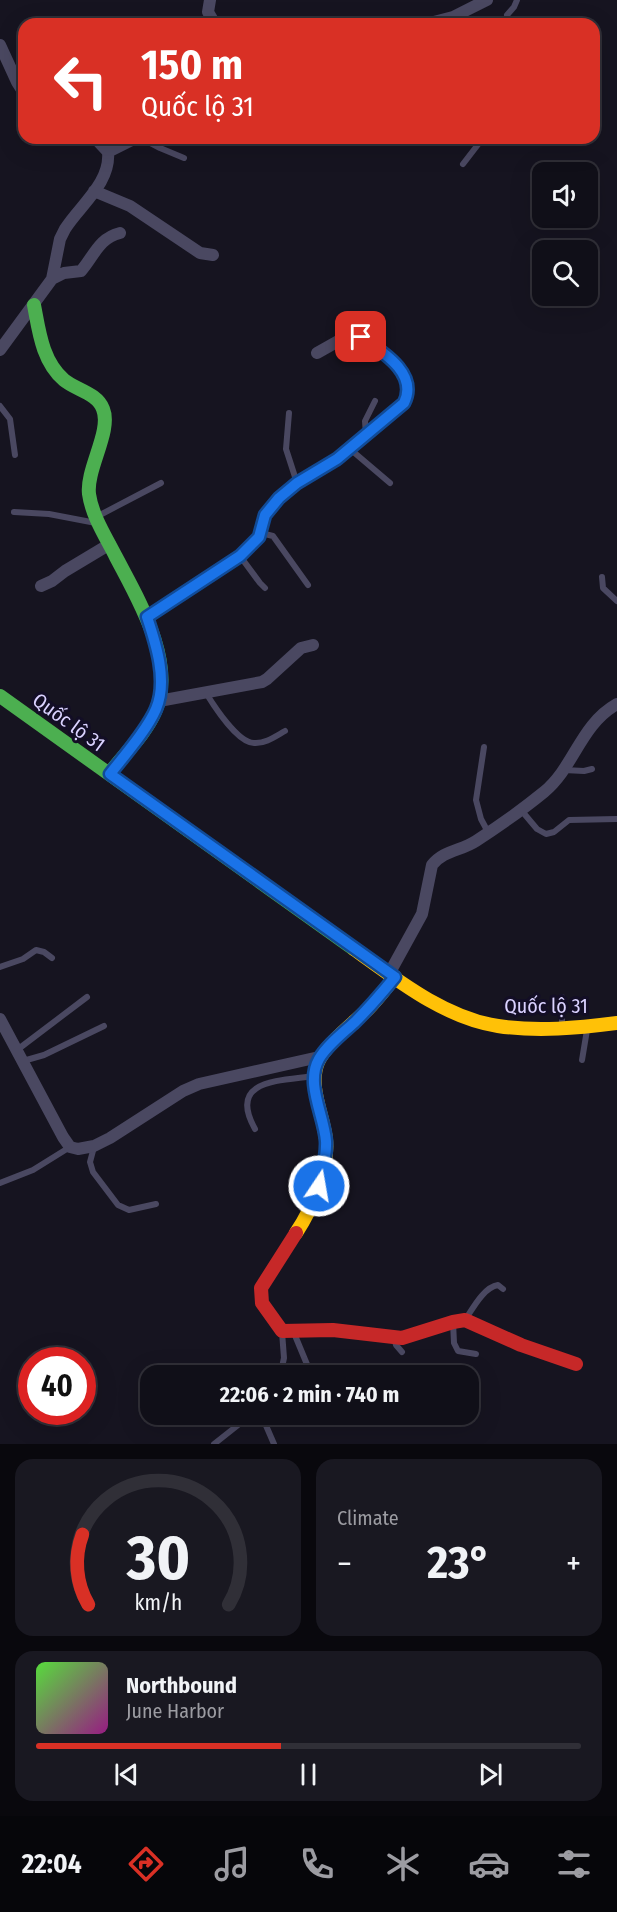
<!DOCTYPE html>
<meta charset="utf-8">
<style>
:root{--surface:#100f18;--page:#191821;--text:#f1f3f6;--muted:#9c9ca2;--line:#302f37;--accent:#d93025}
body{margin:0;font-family:"Fira Sans Condensed",sans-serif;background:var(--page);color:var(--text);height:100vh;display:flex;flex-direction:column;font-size:22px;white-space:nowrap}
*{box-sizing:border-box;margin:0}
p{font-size:20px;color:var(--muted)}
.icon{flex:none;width:33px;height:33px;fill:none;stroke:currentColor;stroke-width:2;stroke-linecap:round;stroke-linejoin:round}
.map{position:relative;height:1444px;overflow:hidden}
.side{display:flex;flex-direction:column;gap:15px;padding:15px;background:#09080d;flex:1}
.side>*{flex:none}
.top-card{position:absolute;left:18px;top:18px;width:582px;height:126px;border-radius:18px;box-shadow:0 6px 24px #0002,0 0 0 2px var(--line);background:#d93025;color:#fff;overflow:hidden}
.tools{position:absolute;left:532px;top:162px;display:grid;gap:12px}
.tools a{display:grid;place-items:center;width:66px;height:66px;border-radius:12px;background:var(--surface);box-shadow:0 6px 24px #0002,0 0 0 2px var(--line);font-size:30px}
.speed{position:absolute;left:18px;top:1347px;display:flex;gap:12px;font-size:30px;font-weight:700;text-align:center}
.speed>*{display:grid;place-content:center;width:78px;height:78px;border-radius:50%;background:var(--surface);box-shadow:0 6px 24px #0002,0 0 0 2px var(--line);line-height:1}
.speed .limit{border:9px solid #d22;background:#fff;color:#111}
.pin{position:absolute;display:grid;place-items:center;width:51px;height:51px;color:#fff;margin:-26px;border-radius:12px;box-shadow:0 3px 9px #0006}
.me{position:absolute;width:66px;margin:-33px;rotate:12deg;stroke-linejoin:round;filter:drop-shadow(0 0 4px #0008)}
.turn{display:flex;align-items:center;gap:21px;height:126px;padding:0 24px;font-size:27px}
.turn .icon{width:78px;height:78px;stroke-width:2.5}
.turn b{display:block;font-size:42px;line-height:51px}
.big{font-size:45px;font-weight:700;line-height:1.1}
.side .widget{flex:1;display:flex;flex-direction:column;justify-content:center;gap:9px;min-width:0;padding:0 21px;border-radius:18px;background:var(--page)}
.side .dial{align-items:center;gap:0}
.dial svg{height:156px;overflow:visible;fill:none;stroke:var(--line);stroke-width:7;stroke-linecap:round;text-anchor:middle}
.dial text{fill:var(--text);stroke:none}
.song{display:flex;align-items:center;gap:18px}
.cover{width:72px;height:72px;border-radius:9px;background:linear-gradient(135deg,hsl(110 70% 55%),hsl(310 70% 35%))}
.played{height:6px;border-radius:3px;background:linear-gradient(90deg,var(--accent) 45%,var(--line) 45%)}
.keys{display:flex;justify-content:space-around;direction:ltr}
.heat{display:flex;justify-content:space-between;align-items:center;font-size:33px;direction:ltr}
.side .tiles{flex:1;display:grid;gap:15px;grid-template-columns:1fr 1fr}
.widget:last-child{grid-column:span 2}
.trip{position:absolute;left:140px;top:1365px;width:339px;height:60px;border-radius:18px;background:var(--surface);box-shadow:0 6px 24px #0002,0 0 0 2px var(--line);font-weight:700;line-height:60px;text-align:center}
.dock{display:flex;height:96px;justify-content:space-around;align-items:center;background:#06060a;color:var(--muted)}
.dock .icon{width:42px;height:42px}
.dock .on{color:var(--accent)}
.dock b{font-size:27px;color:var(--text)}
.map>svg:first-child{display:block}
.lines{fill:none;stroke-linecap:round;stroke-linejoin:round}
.lane{stroke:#4a4861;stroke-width:6}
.street{stroke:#4a4861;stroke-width:12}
.fast{stroke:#4caf50;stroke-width:14}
.slow{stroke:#ffc107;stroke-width:14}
.jam{stroke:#c62828;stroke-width:14}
.route-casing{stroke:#114b97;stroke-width:15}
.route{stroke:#1a73e8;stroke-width:10}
.labels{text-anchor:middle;stroke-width:6;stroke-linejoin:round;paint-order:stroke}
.street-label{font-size:20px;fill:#dad2ff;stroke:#130e26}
</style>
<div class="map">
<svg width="617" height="1444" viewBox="0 0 617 1444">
<rect width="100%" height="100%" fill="#161420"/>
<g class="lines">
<!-- lane -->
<path class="lane" d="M507,15l7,-8 3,-7
M141,138l19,10 24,10
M463,164l20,-26
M0,406l10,13 5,36
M289,413l-3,36 11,34
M366,435l-1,-14 10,-20
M350,449l40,34
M14,512l35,2 47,9
M98,516l63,-33
M261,533l12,3 35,49
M240,556l20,27 5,5
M602,577l1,11 14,13
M206,693c8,13 32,50 48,50 11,1 22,-7 31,-12
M484,747l-8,53 5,19 7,13
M564,770l20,1 8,-2
M521,810l16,19 9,5 8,-2 15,-12 48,-1
M0,967l23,-8 13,-9 8,2 8,6
M562,997v27
M17,1050l70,-53
M582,1060l5,-30
M23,1061l21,-6 60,-29
M255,1129c-28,-50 25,-48 59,-53
M94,1147l-4,15 3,10 25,33 11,5 27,-6
M0,1183l33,-13 37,-23
M465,1320c8,-12 19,-33 33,-35l5,4
M453,1322l1,21 4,8 18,3
M294,1333l17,41
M394,1338l2,7 6,7
M280,1376l4,-18 -2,-26
M261,1414l13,30
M214,1444l38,-30"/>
<!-- street -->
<path class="street" d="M210,0l-2,12 7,12
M426,24l27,-7 34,-17
M0,45l17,37 7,11
M108,152l28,-14
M94,191l36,15 70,47 13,2
M52,279l12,-6 17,-2c13,-15 18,-33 39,-38
M0,350l52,-71 8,-40 5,-10c15,-24 46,-46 43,-77l-13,-14
M41,586l11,-5 13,-10 45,-27
M147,617l93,-61 19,-19 6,-22 14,-17 18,-15 40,-24 67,-56c2,-5 5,-8 4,-14 -1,-19 -39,-57 -59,-54l-32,18
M159,701l103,-19 5,-3 34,-31 12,-3
M389,974l33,-60 10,-49c12,-15 29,-14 44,-24 23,-15 46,-31 68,-49 31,-26 36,-67 73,-88
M0,1019l63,118 7,10 8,2 16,-3 16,-8 73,-47 16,-7 120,-27"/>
<!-- fast -->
<path class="fast" d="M34,305c5,26 8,56 30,75 12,10 33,13 39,29 9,22 -17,60 -14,85 3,22 17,43 27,63 22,42 61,106 39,155 -10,23 -31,42 -46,62
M0,696l354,253"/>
<!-- slow -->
<path class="slow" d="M354,949c43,31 91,69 144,77 40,6 80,2 119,-3
M296,1233c16,-24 33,-64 30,-94 -3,-25 -18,-53 -8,-77 7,-17 37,-40 50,-53 10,-10 18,-21 27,-32"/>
<!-- jam -->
<path class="jam" d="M296,1233l-35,55 1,15 20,28 51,-1 69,8 51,-16 12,-2 56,25 55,19"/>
</g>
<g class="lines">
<defs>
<path id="route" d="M319,1186c3,-15 8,-30 7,-45 -2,-26 -21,-58 -7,-82 8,-14 24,-26 36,-37 14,-14 27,-29 40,-45l-285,-203c14,-18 37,-44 46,-65 12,-28 0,-65 -9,-92l93,-61 19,-19 6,-22 14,-17 18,-15 40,-24 67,-56c15,-30 -23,-52 -43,-66"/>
</defs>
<!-- route casing -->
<use href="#route" class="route-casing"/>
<!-- route -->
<use href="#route" class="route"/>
</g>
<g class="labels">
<!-- street labels -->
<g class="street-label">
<text transform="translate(69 722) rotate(36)" y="7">Quốc lộ 31</text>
<text x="546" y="1013">Quốc lộ 31</text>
</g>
</g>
</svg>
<div class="tools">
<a><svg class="icon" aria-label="sound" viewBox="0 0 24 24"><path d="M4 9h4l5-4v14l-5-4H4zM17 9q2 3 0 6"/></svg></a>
<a><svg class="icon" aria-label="search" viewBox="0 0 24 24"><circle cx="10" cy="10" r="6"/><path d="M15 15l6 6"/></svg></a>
</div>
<div class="speed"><div class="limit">40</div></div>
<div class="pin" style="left:361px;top:337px;background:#d93025"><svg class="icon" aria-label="arrive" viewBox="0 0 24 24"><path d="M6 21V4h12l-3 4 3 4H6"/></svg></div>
<svg class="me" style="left:319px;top:1186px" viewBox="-20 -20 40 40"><circle r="17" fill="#1a73e8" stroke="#fff" stroke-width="3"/><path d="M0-11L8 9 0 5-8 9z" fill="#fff"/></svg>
<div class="trip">22:06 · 2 min · 740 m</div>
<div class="top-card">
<div class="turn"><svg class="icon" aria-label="left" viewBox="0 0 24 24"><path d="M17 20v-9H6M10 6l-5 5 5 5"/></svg><div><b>150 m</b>Quốc lộ 31</div></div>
</div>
</div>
<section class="side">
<div class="tiles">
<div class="widget dial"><svg viewBox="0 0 100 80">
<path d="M14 69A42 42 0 1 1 86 69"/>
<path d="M14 69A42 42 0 0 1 11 33" stroke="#d93025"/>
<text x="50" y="56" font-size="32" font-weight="700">30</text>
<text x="50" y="72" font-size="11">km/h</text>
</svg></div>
<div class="widget"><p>Climate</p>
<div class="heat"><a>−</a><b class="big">23°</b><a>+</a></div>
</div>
<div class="widget">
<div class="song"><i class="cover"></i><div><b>Northbound</b><p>June Harbor</p></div></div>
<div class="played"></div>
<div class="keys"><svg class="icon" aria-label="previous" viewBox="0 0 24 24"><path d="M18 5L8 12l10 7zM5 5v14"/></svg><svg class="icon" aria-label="pause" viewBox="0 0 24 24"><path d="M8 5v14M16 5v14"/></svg><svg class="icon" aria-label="next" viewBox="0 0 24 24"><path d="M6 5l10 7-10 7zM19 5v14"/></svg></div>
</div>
</div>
</section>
<nav class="dock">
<b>22:04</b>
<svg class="icon on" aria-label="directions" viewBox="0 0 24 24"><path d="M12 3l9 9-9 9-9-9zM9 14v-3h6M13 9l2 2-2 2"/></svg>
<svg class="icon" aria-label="music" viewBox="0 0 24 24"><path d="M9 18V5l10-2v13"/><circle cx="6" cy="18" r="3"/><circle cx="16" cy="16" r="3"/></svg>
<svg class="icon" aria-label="phone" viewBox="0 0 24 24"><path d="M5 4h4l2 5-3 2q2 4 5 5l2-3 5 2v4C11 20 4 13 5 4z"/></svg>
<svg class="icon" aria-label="climate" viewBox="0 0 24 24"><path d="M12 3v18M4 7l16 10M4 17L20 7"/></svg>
<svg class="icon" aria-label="car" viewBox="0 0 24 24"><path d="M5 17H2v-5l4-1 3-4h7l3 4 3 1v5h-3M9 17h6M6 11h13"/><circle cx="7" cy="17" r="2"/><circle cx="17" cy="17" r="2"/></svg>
<svg class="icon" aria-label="filters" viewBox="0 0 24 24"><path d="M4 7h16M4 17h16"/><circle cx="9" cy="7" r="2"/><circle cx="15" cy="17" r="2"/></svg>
</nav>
